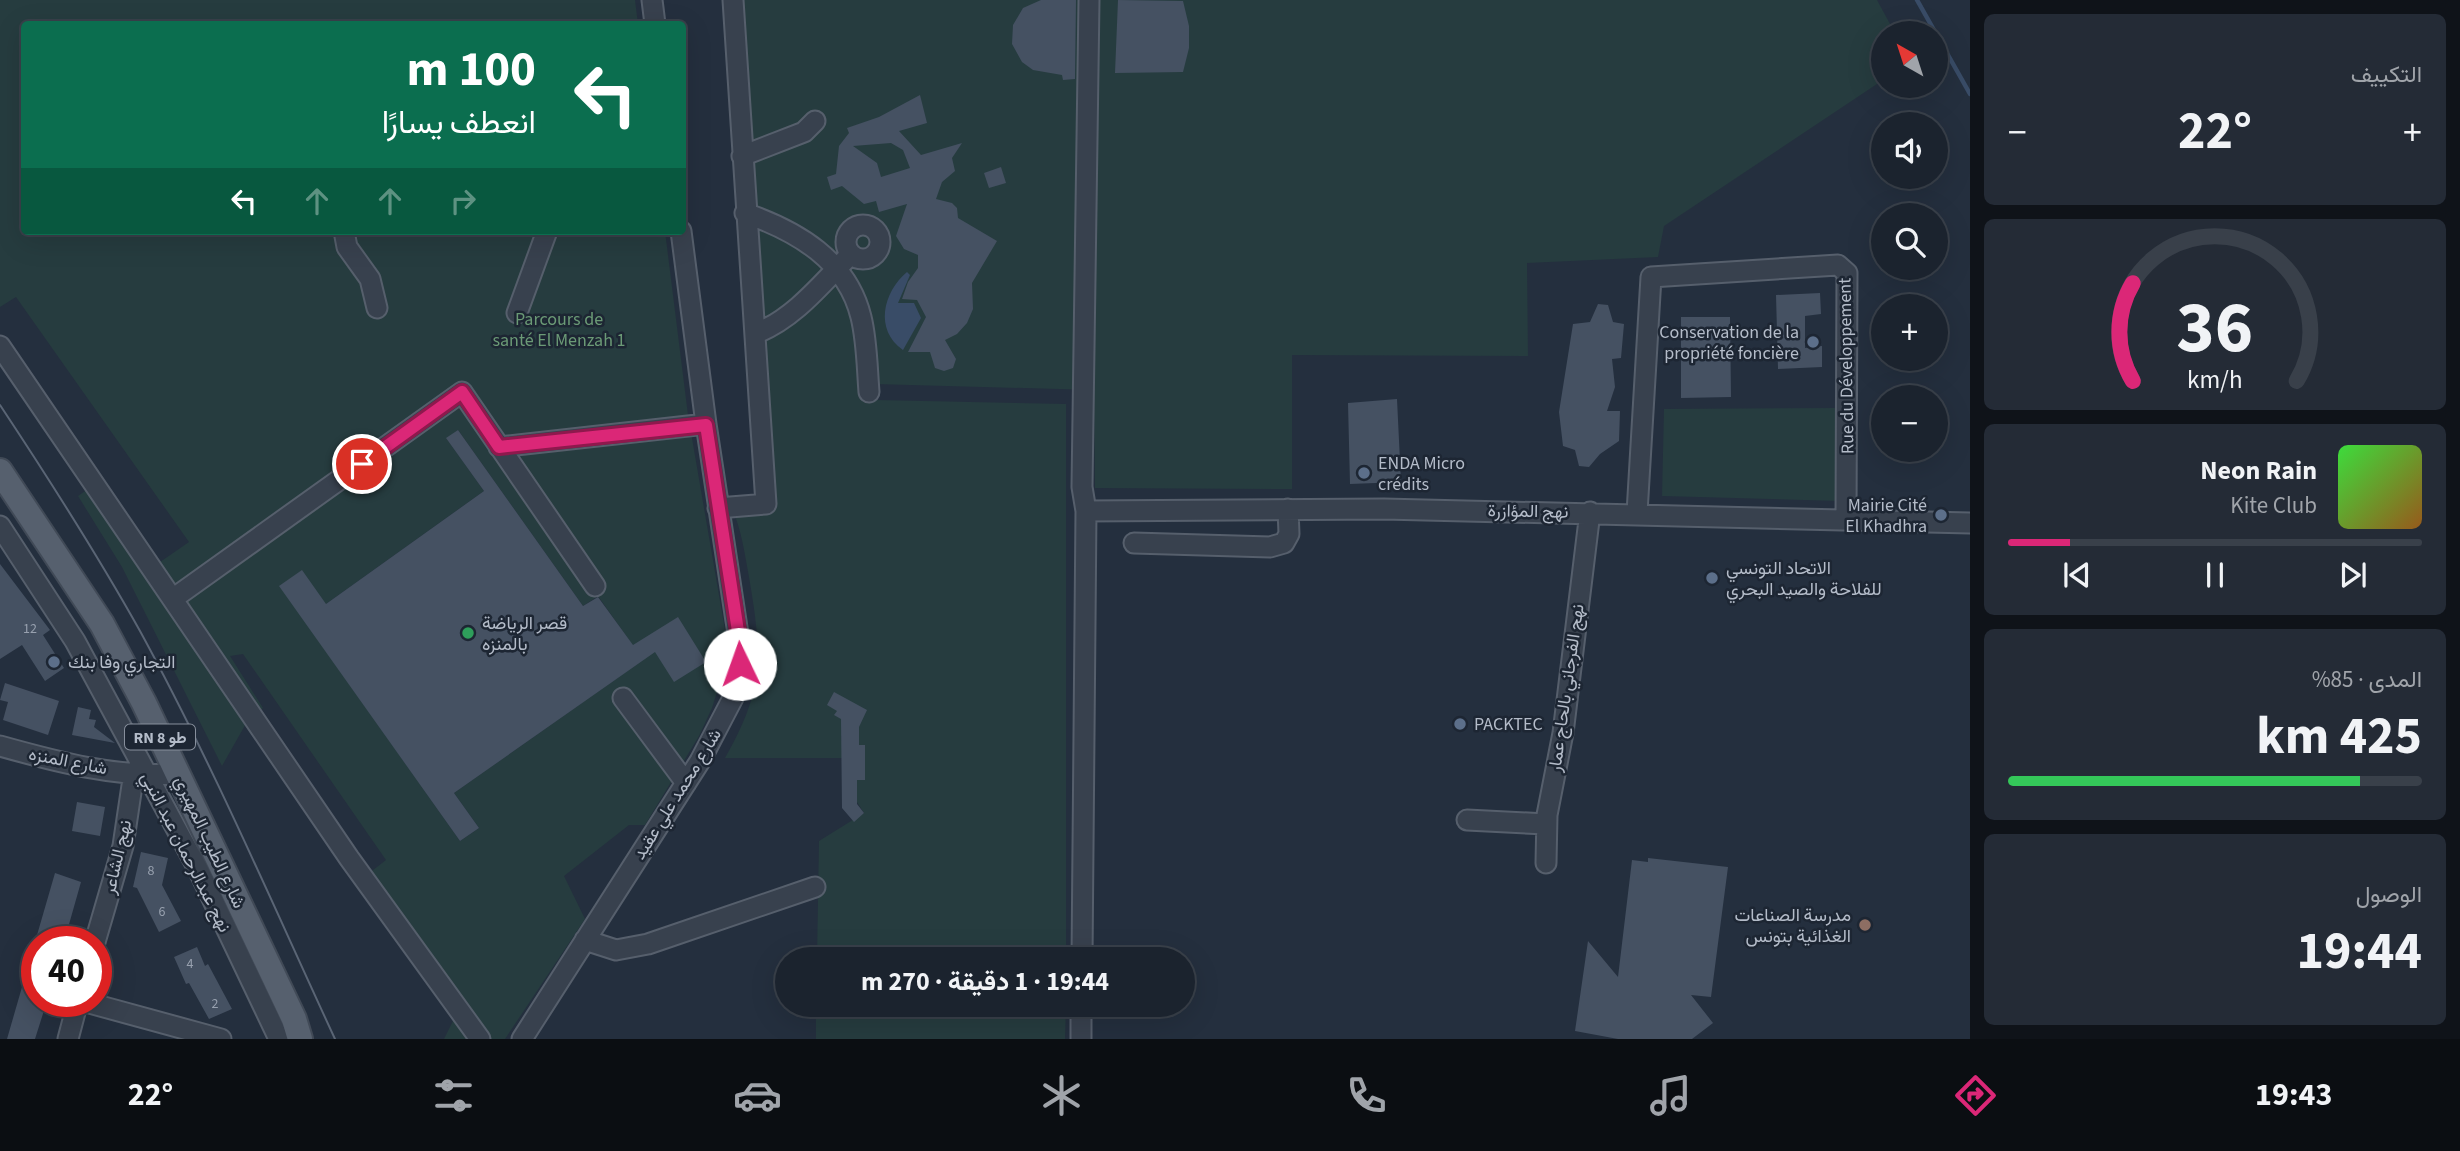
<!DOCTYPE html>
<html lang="ar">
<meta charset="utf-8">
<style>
:root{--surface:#1b232e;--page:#242b36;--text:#f1f3f6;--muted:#a0a4aa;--line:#39404a;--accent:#db2777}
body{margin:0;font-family:"Source Sans 3",Vazirmatn,sans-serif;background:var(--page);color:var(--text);direction:rtl;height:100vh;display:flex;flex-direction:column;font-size:26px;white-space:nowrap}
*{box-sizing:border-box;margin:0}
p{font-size:23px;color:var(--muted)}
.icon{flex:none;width:38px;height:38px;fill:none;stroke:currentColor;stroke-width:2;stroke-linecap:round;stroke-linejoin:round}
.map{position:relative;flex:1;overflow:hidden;direction:ltr}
.drawer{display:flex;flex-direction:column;gap:14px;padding:14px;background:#0f1319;width:490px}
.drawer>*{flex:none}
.hud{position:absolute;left:21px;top:21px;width:665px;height:214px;border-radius:7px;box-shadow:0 7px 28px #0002,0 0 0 2px var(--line);direction:rtl;background:#0b6e4f;color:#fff;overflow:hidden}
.needle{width:46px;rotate:321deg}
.fabs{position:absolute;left:1871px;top:21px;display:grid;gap:14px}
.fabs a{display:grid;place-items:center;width:77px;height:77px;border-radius:50%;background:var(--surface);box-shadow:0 7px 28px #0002,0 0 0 2px var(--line);font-size:35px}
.speed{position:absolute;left:21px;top:926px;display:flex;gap:14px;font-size:35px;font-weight:700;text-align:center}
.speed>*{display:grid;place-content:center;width:91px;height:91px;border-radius:50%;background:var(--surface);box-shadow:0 7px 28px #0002,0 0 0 2px var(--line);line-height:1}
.speed .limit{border:10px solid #d22;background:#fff;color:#111}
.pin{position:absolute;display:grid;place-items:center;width:60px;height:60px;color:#fff;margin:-30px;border:4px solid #fff;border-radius:50%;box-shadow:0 2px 7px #0007}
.me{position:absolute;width:77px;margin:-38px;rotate:357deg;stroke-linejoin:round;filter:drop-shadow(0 0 5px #0008)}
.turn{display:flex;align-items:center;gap:24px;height:147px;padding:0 35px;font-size:32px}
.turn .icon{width:91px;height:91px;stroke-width:2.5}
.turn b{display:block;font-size:49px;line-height:60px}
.lanes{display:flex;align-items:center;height:66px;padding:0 35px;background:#0003;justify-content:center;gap:35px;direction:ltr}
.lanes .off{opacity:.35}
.big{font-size:52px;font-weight:700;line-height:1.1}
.drawer .tile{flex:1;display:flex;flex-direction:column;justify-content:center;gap:10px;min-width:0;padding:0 24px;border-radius:10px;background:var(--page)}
.drawer .dial{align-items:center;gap:0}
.dial svg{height:182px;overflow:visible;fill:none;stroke:var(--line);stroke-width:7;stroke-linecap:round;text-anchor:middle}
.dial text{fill:var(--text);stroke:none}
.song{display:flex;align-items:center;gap:21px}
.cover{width:84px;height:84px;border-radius:10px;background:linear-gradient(135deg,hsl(120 70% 55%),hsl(30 70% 35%))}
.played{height:7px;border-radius:4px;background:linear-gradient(90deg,var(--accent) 15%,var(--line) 15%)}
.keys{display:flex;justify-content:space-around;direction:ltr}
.heat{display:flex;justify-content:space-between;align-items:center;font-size:38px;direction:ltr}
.charge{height:10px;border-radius:5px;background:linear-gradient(90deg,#34c759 85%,var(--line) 0)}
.trip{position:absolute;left:775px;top:947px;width:420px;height:70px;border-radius:35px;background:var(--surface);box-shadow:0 7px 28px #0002,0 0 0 2px var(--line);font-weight:700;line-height:70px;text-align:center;direction:rtl}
.tabs{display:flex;height:112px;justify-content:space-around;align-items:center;background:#0b0e12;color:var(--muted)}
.tabs .icon{width:49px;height:49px}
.tabs .on{color:var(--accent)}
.tabs b{font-size:32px;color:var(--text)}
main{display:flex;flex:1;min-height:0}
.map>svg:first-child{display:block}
.green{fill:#263c3f;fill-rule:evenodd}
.water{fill:#394c67}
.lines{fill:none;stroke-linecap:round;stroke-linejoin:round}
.stream{stroke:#394c67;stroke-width:4.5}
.building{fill:#455162;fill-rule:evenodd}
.minor-casing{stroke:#565f6c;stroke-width:23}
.major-casing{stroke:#414a57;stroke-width:28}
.minor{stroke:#38414e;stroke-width:19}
.major{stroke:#56606e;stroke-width:24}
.tram{stroke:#5a6575;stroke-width:2}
.route-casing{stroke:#8e194d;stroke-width:18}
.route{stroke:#db2777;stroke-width:12}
.service-dot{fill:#5c6f8a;stroke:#1d2633;stroke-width:2.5}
.leisure-dot{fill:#2e9e5b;stroke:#1d2633;stroke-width:2.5}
.education-dot{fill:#8d6e63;stroke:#1d2633;stroke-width:2.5}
.labels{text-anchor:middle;stroke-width:5;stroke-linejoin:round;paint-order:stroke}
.number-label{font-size:14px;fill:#98a1af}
.shield{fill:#1d2633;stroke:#878f9c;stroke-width:2}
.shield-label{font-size:16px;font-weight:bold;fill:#b4bcc9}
.park-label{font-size:18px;fill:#6b9a76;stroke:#1d2633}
.poi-label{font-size:18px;fill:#b4bcc9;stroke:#1d2633;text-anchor:start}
.street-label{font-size:18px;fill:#b4bcc9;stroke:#1d2633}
</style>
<main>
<section class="drawer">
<div class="tile"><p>التكييف</p>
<div class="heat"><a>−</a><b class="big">22°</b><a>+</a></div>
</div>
<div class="tile dial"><svg viewBox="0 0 100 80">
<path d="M14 69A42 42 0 1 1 86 69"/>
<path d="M14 69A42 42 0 0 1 14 26" stroke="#db2777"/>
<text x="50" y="56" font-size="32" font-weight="700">36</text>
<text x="50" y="72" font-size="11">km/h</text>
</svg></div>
<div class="tile">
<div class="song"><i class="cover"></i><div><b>Neon Rain</b><p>Kite Club</p></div></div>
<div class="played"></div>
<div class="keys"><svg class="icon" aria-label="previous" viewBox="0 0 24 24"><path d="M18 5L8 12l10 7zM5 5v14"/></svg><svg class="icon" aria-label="pause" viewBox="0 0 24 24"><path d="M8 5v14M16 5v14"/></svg><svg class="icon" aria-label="next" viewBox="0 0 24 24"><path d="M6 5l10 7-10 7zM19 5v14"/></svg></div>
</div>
<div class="tile"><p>المدى · 85%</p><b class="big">425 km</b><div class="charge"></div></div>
<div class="tile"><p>الوصول</p><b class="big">19:44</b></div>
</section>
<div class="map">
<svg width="1970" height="1039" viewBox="0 0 1970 1039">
<rect width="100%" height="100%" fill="#242f3e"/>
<!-- green -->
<path class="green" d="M0,0h635l3,24h-614v207h641l23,184 37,215 -2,43 -11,35 -13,28 -54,89h-16l-65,51 21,43 -80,120h-61l12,-24 -97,-134 27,-21 -143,-206 -13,2 33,52 -15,12 -26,46 -100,-199 -44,-71 10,-7 59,82 42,-29 -173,-245 -16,10zM458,430l125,176 15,-10 45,64 -189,133 25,35 -19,13 -180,-255 46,18 158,-113 -37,-52z
M723,0h1154l18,33h-12v47l-219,146 -6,31 -131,6 1,93 -236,-1v134l-197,-1 -1,-98 -220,-6 2,16 190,4v555h-249l2,-118 45,-28 -7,-11v-22l8,-1v-34h-6l-13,-10 -5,1 4,22h-120c40,-69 37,-104 24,-181 -5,-27 -8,-52 -21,-77l28,-3z
M1839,408l1,93 -178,-5 2,-87z
M816,1005h250l-1,34h-249z"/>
<!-- water -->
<path class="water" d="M907,272l3,3 -12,28h16l7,15 -18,32c-29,-20 -20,-58 4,-78z"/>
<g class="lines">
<!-- stream -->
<path class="stream" d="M1917,0l53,94"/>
</g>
<!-- building -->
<path class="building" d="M1041,0h35l-1,79 -12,1 -1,-5 -29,-5 -11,-8 -10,-18 1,-19 10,-17z
M1118,0l65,1 6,25v22l-6,24 -68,1z
M920,95l7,28 -28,8 22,24 41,-12 -10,15 3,13 -13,11 -6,17 16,4 5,5 1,10 39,23 -25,42 1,26 -6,14 -10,11 -12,6 11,19 -3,9 -9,3 -9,-3 -5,-16h-22l18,-35 -9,-17 -15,-1 6,-17 10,-14v-13l-14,-6 -8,-13 11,-32 -28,8 -3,-11 -12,3 -22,-18 -11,4 -4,-13 9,-3 3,-28 10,-13 -2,-5 32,-11zM891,143l12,7 7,18 -29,9 -4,-14 -24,-17z
M1001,167l5,16 -17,5 -5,-15z
M1820,293l1,21 -16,2v32l17,-2v21l-44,2 -2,-74z
M1598,304l10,1 5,17 11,2 -3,34 -9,1 3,28 -8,24h13l-1,30 -19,13 -11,13 -10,-1 -4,-16 -12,-4 -4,-34 14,-88 17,-2z
M1681,317h49l1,80 -50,1z
M1397,399l4,83 -51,2 -2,-81z
M458,430l125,176 15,-9 35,48 45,-28 28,45 -32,20 -19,-30 -201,141 25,35 -19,13 -181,-255 23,-16 24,34 158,-113 -38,-53z
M0,564l50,66 -7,5 21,33 -19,13 -23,-36 -22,14z
M5,683l54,18 -11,34 -45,-15 5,-18 -8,-2z
M834,692l33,18 -8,17v18h6v35h-8v24l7,9 -10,9 -12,-14 -1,-89 -7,-4 3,-4 -10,-6z
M78,707l13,3 -2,9 7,1 -2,7 21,16 -43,-8z
M77,802l28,5 -5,29 -28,-5z
M141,852l27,6 -6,27 19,36 -22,11 -22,-44 -4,-1z
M1648,858l80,9 -17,130 -20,-2 22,28 -21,16h-74l-43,-8 13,-90 30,36 14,-117 16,2z
M55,873l26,9 -17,60h-29z
M197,947l8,19 3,-2 24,45 -23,10 -20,-36 -3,1 -12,-27z
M33,949l4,1v51h10l-12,38h-28z"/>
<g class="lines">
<defs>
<path id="minor" d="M652,0l3,24
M742,156l62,-24 11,-11
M745,213c52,18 102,47 116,104 6,24 6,50 8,75
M846 242a17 17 0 1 1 34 0a17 17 0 1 1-34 0Z
M344,231l3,16 23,32 7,29
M517,313l30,-82
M757,333c38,-15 66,-51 94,-79
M0,346l349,512 131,181
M499,447l207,-23
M718,508l48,-4 -33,-504
M1086,511l298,-2 586,14
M1637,513l14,-236 187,-12 9,8 -1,245
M0,526l75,115 123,228 81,170
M1134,543l136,4 14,-4 5,-9 -1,-25
M174,598l288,-206 133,194
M623,698l63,85
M0,746c57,16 118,32 178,28
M1467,820l79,4
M1546,863l1,-48 16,-82 27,-221
M585,940l31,10 32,-6 167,-57
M95,942l28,-96 11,-74
M1082,959l4,-448 -4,-24 7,-487
M82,1001l139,38
M68,1039l10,-38
M522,1039l178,-278 33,-63 7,-51 -34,-223 -25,-193
M1081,1039v-35"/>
<path id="major" d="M0,471l102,153 42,79 150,316 6,20"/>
</defs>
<!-- minor casing -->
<use href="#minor" class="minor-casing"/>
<!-- major casing -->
<use href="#major" class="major-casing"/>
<!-- minor -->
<use href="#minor" class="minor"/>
<!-- major -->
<use href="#major" class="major"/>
<!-- tram -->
<path class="tram" d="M0,405c49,74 97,149 140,226 72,132 132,272 195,408"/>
</g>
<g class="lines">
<defs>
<path id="route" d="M362,464l100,-72 37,55 207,-22 32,206 2,33"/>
</defs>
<!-- route casing -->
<use href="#route" class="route-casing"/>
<!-- route -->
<use href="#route" class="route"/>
</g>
<!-- markers -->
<g class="service-dot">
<circle cx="1813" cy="342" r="7"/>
<circle cx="1364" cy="473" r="7"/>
<circle cx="1941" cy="515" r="7"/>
<circle cx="1712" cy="578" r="7"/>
<circle cx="54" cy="662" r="7"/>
<circle cx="1460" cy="724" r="7"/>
</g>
<circle class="leisure-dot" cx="468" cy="633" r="7"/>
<circle class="education-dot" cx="1865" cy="925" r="7"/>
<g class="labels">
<!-- number labels -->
<g class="number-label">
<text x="30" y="633">12</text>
<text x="151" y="875">8</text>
<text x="162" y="916">6</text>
<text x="190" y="968">4</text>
<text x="215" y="1008">2</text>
</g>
<!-- shield labels -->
<rect class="shield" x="125" y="724.5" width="70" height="25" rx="5"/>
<g class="shield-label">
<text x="160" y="743">RN 8 طو</text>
</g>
<!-- park labels -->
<g class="park-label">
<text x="559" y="325">Parcours de<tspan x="559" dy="21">santé El Menzah 1</tspan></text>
</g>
<!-- poi labels -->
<g class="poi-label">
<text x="1799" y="338" text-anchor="end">Conservation de la<tspan x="1799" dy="21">propriété foncière</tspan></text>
<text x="1378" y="469">ENDA Micro<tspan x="1378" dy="21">crédits</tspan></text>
<text x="1927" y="511" text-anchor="end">Mairie Cité<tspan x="1927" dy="21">El Khadhra</tspan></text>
<text x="1726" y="574">الاتحاد التونسي<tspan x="1726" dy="21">للفلاحة والصيد البحري</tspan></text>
<text x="482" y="629">قصر الرياضة<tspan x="482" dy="21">بالمنزه</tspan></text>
<text x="68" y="668">التجاري وفا بنك</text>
<text x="1474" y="730">PACKTEC</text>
<text x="1851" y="921" text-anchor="end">مدرسة الصناعات<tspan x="1851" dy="21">الغذائية بتونس</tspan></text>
</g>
<!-- street labels -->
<g class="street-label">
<text transform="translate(1846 366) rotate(-91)" y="6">Rue du Développement</text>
<text transform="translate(1528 511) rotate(1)" y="6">نهج المؤازرة</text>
<text transform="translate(1566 688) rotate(-82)" y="6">نهج الفرجاني بالحاج عمار</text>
<text transform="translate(68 761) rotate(11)" y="6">شارع المنزه</text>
<text transform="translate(677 794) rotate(-58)" y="6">شارع محمد علي عقيد</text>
<text transform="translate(210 842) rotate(65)" y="6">شارع الطيب المهيري</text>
<text transform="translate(186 852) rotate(63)" y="6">نهج عبدالرحمان عبد النبي</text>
<text transform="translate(117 857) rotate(-77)" y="6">نهج الشاعر</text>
</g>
</g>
</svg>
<div class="fabs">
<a><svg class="needle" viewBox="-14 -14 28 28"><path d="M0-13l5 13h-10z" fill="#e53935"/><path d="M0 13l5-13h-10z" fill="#a0a4aa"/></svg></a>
<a><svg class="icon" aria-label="sound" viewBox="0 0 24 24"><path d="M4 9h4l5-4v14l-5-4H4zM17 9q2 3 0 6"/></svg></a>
<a><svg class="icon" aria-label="search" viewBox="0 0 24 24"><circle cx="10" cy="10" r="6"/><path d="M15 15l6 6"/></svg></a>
<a>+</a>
<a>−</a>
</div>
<div class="speed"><div class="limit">40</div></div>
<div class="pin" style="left:362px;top:464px;background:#d93025"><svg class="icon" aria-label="arrive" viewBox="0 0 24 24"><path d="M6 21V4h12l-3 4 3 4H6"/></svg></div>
<svg class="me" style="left:740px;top:664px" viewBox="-20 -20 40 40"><circle r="19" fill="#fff"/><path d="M0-13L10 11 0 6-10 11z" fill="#db2777"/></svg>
<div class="trip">19:44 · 1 دقيقة · 270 m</div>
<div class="hud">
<div class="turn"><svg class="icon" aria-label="left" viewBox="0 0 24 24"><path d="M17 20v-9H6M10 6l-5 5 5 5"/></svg><div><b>100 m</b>انعطف يسارًا</div></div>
<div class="lanes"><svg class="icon" aria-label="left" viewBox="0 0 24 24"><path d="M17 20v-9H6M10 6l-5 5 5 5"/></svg><svg class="icon off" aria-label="ahead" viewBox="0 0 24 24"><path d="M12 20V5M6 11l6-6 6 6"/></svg><svg class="icon off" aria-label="ahead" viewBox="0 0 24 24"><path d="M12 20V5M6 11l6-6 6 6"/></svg><svg class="icon off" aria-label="right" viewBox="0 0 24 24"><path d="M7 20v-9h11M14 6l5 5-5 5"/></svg></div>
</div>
</div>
</main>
<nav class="tabs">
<b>19:43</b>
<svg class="icon on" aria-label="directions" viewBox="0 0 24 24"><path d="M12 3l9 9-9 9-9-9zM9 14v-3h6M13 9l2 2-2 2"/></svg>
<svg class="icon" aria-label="music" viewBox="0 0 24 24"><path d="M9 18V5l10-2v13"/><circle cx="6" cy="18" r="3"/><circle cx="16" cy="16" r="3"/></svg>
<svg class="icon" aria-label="phone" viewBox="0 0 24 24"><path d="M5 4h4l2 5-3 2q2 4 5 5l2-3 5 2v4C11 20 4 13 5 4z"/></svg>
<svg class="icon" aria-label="climate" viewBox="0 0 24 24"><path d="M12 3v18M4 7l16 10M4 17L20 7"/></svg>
<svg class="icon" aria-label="car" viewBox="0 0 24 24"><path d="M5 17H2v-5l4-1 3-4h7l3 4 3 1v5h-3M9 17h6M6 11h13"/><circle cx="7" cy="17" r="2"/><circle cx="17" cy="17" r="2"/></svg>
<svg class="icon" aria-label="filters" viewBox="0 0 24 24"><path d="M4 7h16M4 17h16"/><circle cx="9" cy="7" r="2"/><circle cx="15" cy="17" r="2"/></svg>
<b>22°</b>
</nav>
